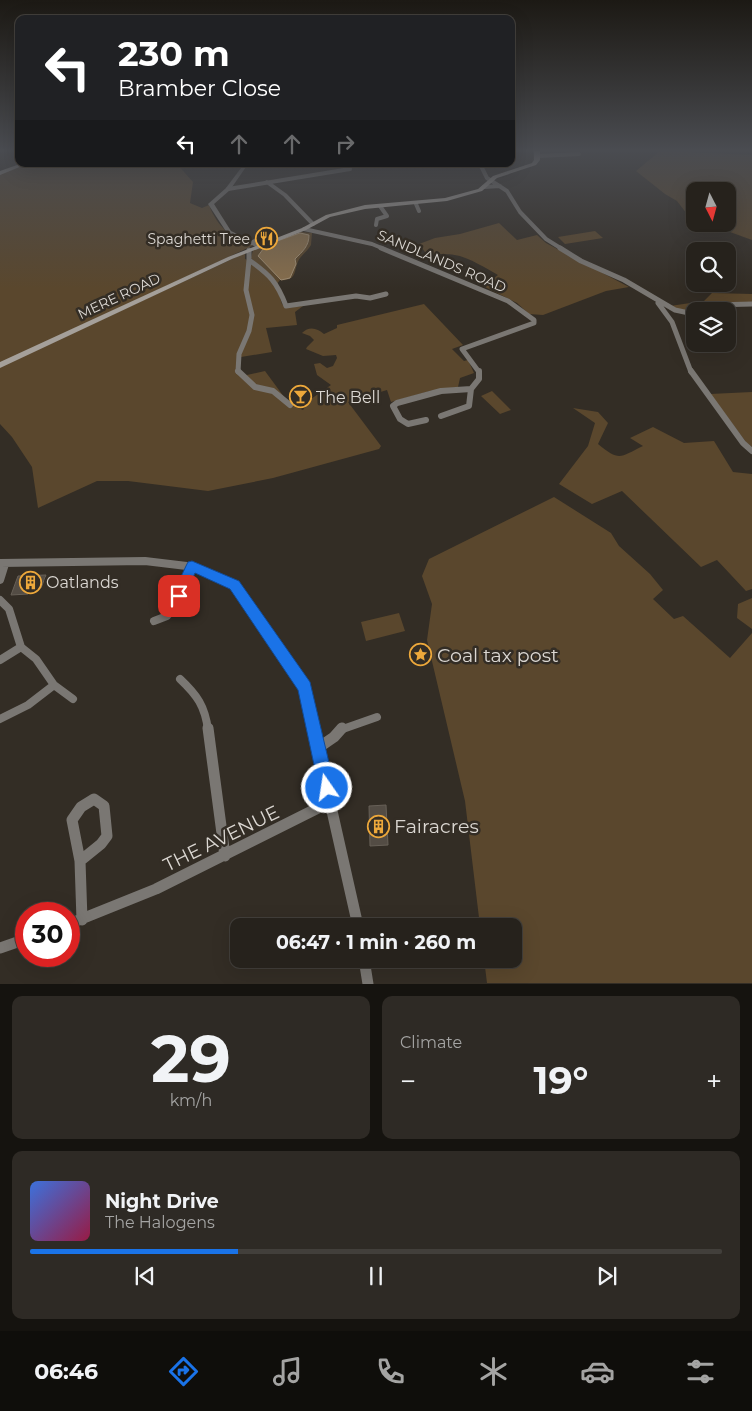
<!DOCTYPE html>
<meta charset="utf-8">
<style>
:root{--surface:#26221c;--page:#2e2a25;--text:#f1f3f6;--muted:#a4a4a3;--line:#423f3b;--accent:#1a73e8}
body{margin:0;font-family:Montserrat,sans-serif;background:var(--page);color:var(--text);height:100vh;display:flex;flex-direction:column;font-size:19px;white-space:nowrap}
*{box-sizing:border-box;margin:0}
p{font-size:16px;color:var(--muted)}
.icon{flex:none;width:28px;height:28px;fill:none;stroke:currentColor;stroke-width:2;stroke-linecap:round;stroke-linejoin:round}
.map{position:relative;height:984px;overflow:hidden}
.side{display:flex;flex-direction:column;gap:12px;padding:12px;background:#15130f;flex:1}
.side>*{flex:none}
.top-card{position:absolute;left:15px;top:15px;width:500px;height:152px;border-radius:10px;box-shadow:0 5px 20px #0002,0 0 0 1px var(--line);background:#202124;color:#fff;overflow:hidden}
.needle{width:32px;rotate:174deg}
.buttons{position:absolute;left:686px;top:182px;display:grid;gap:10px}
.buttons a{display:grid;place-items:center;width:50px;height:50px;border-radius:10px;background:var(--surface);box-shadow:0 5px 20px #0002,0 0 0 1px var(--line);font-size:25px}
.speed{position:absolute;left:15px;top:902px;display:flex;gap:10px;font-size:25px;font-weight:700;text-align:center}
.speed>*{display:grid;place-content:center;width:65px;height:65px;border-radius:50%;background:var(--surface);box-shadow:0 5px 20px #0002,0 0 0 1px var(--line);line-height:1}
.speed .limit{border:8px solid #d22;background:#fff;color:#111}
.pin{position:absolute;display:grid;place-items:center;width:42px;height:42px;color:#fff;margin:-21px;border-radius:10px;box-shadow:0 2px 8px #0006}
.me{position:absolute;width:55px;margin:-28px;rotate:347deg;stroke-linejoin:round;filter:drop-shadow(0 0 4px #0008)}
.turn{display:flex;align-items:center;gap:18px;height:105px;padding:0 20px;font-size:22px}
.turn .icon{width:65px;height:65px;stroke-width:2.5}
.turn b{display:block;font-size:35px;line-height:42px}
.lanes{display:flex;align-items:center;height:48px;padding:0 20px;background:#0003;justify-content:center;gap:25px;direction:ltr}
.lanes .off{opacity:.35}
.big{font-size:38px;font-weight:700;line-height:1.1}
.side .card{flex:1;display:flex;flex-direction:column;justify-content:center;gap:8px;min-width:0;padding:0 18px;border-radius:10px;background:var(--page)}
.side .dial{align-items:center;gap:0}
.dial b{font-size:65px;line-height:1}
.song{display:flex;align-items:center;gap:15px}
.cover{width:60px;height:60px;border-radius:8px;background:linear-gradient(135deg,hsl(220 70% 55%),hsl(340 70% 35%))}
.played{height:5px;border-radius:2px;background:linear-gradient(90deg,var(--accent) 30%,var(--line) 30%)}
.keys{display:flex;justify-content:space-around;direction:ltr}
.heat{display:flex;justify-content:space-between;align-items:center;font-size:28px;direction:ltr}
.side .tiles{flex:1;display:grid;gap:12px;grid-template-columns:1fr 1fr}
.card:last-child{grid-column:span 2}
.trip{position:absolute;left:230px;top:918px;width:292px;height:50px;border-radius:10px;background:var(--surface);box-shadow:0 5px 20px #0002,0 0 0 1px var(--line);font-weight:700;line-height:50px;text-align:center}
.menu{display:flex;height:80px;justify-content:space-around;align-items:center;background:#0f0e0b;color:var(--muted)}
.menu .icon{width:35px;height:35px}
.menu .current{color:var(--accent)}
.menu b{font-size:22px;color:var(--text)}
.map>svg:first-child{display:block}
.green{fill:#5a472d}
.water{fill:#876e4c;stroke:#a08e74}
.building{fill:#534c44;stroke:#676057}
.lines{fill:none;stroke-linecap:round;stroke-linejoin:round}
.minor-far4{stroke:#7a7773;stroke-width:4}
.minor-far3{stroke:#7a7773;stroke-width:5}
.minor-far2{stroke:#7a7773;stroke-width:6}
.minor-far1{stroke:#7a7773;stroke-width:8}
.minor{stroke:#7a7773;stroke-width:11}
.tertiary{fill:#7a7773;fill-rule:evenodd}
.secondary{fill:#a5a09a;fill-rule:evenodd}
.route{fill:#1a73e8;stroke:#114b97}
.labels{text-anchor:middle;stroke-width:5;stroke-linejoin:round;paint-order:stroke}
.far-poi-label{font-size:14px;fill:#dbd7d2;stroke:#332d25;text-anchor:end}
.far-street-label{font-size:14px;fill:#dbd7d2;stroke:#332d25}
.poi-label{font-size:16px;fill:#dbd7d2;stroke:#332d25;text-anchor:start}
.near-poi-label{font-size:19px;fill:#dbd7d2;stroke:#332d25;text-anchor:start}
.near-street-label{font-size:19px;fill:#dbd7d2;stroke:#332d25}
</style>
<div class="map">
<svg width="752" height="984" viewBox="0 0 752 984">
<rect width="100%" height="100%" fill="#332d25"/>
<!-- green -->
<path class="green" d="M660,151l92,4v85l-44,-16h20v-33h-33v27l-8,-4 -10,-13 -12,-7 -29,-23z
M27,164h150l16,18 -3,21 12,5 7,-3c7,19 22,35 43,39v2l-252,117v-189z
M499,223l18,17 20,-5 9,8 83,44 -23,4 -63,24 -14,-1 -12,-11 -34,-17 15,-11c-25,-14 -41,-26 -70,-19l-9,-12 16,-6 25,-4z
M595,231l8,7 -38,6 -7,-7z
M301,232l11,1 -1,12c-3,5 -7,8 -11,13 -7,9 -1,24 -20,22l-4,5 6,19 4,4 17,-2 -8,6 2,13 -31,3 6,24 -31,5 -3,15 9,3 18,-4 25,34 13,5 8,-11 20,-14 -14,-10 -3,-11 6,-1 7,5 6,-2 4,-8 -1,-3 -13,1 -17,-7 1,-2 7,-7 -4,-4 -8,-3c7,-7 15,-5 22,1l13,-6v-3l87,-21 39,41 -11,4 12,12 4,-1 6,13 -14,5 -2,9 -28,4 -39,11 -4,-12 -39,12 33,44 -2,3 -106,29 -65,13 -80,-10h-31l-59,27 -6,-41 -20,-30 -12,-13v-57l245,-114v6l11,4 -5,-5 2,-8z
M712,293l40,1v8l-32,1 -38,8 -12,-5 34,-5z
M492,391l19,19 -11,4 -19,-18z
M752,392v55l-6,-5 -36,-48z
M573,408l25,4 10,11 -10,21c22,18 22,13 45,2l-13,-8 23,-11 31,16 30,-2 19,31 19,2v115l-6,2 -29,-31 -16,7 -79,-76 -30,13 -33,-20 29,-38 7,-23z
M554,497l57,36 8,13 31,28 13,16 -10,9 21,20 9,-3 47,42 22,-25v350h-265l-3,-24h30v-33h-34l-15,-125 -38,-161 5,-36 -10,-28 7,-17z
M752,598v31l-15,-11 1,-14z
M399,613l6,18 -39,10 -5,-19z"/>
<!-- water -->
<path class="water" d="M300,233l9,2c0,11 -6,16 -14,24l1,5 -6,14 -9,2 -23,-24 8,-11z"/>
<!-- building -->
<path class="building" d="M305,389l6,6 -16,8 -5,-5z
M46,575l-5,13h-11l-2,6 -17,1 7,-19z
M386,805l2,40 -18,1 -1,-40z"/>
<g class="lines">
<!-- minor-far4 -->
<path class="minor-far4" d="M538,156l41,-2
M480,164l7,14 20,13 13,21 26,27 16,10
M267,182l18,13 28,29
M484,187l16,-1
M228,189l122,-20
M416,204l3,7
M376,225l1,-6 10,-3 -7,-10
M304,229l68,15 12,5
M251,243l16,-9 -1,-4"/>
<!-- minor-far3 -->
<path class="minor-far3" d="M381,248l127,53 26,19v3l-72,26 17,23
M560,248l21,13 43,19 51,30 14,3 25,-8 38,-1
M249,250v10c21,15 28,22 37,46l70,-10 14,2 16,-4
M658,303l14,19 19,50
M238,372l1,-18 10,-23 3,-16 -6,-25 3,-30"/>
<!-- minor-far2 -->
<path class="minor-far2" d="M238,371l17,16 18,4 17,14
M691,371l52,72 9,8
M441,416l28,-10 2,-17
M426,420l-18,4 -8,-5 -7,-13 4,-3 44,-12 30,-2 8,-10v-8"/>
<!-- minor-far1 -->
<path class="minor-far1" d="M0,563l145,-2 50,6 40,18 70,102 9,43
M0,580l5,-16
M0,600l9,9 12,38 15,12 18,26 19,14
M154,621l13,-5 5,-6 20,-44
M0,660l21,-13
M180,679c17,16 25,27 28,51
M0,719l28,-14 26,-20
M340,730l37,-13"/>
<!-- minor -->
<path class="minor" d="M208,728l17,128
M318,748l16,-11 8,-9
M94,799l10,7 3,30 -6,8 -21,17 -8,-41 9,-13z
M330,802l28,124
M80,861l2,59
M69,924l87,-35 174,-87 -16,-74
M0,948l26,-9
M364,959l4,25"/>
<!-- tertiary -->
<path class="tertiary" d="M244,164h4l-18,26 -16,14 17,27 29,14v2l-2,1 -31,-15 -19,-29 18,-16z"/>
<!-- secondary -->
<path class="secondary" d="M534,151h6v9l-4,5 -39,13 -15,13 -35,10 -82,8 -35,8 -24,13 -74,29 -232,109v-6l228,-105 74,-29 24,-13 39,-10 80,-7 33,-9 15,-13 39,-13 2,-3z
M20,164h7l-27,11v-4z"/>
</g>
<!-- sky -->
<linearGradient id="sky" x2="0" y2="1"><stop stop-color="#1c1914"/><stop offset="0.52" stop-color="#4a4c51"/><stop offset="1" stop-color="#4a4c51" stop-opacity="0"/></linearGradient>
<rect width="752" height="289" fill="url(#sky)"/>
<!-- route -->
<path class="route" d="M192,561l47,20 71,101 25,106 -2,6 -6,2 -6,-2 -2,-6 -21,-98 -68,-101 -35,-16 -12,27 -4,2 -5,-2 -2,-4 14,-30 2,-4z"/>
<!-- icons -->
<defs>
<symbol id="restaurant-ring" viewBox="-11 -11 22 22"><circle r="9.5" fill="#332d25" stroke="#eda83b" stroke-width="1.5"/><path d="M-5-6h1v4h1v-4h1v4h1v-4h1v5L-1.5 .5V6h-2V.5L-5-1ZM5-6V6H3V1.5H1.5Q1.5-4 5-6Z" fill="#eda83b"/></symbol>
<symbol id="bar-ring" viewBox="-11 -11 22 22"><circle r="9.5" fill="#332d25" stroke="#eda83b" stroke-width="1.5"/><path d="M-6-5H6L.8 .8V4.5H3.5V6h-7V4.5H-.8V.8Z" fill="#eda83b"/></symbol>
<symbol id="building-ring" viewBox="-11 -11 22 22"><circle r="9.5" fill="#332d25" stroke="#eda83b" stroke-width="1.5"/><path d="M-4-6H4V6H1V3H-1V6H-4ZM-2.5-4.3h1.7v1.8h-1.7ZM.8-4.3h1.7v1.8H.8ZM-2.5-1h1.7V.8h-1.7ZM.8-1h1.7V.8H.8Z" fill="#eda83b"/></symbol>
<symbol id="sight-ring" viewBox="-11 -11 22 22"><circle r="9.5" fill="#332d25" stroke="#eda83b" stroke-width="1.5"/><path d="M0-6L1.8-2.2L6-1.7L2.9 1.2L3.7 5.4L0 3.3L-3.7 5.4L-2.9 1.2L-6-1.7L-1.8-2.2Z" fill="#eda83b"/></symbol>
</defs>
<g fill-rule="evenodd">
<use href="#restaurant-ring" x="254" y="226" width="25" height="25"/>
<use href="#bar-ring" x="288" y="384" width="25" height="25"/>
<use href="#building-ring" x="18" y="570" width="25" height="25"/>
<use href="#sight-ring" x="408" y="642" width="25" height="25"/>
<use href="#building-ring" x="366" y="814" width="25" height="25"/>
</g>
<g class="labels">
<!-- far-poi labels -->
<g class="far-poi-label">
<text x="250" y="244">Spaghetti Tree</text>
</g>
<!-- far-street labels -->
<g class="far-street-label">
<text transform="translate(442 261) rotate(23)" y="5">SANDLANDS ROAD</text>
<text transform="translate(119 296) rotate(-25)" y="5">MERE ROAD</text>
</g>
<!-- poi labels -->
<g class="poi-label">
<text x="316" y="403">The Bell</text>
<text x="46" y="588">Oatlands</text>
</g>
<!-- near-poi labels -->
<g class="near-poi-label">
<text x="437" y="662">Coal tax post</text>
<text x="394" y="833">Fairacres</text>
</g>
<!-- near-street labels -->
<g class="near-street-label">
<text transform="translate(221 838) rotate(-26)" y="7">THE AVENUE</text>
</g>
</g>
</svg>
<div class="buttons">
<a><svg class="needle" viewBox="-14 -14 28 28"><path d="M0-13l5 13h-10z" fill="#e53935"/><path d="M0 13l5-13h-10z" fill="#a4a4a3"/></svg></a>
<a><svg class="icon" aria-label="search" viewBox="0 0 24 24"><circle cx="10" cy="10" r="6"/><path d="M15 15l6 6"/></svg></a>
<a><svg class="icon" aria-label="layers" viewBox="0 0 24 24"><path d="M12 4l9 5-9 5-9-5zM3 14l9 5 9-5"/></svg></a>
</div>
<div class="speed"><div class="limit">30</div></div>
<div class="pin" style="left:179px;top:596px;background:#d93025"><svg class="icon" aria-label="arrive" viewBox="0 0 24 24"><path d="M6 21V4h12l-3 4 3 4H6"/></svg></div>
<svg class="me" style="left:327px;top:788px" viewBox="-20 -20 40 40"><circle r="17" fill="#1a73e8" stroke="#fff" stroke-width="3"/><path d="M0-11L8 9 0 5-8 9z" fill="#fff"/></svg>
<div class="trip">06:47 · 1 min · 260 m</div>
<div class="top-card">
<div class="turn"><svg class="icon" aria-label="left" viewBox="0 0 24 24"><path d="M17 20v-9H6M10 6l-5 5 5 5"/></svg><div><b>230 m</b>Bramber Close</div></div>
<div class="lanes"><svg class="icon" aria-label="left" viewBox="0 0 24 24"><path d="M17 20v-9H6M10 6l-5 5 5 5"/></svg><svg class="icon off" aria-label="ahead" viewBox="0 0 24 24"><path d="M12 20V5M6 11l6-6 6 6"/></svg><svg class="icon off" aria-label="ahead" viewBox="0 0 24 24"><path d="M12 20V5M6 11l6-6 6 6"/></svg><svg class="icon off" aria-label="right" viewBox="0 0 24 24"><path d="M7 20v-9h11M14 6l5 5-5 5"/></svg></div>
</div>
</div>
<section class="side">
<div class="tiles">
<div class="card dial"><b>29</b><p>km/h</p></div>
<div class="card"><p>Climate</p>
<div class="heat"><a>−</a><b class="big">19°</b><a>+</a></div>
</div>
<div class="card">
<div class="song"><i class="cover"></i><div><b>Night Drive</b><p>The Halogens</p></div></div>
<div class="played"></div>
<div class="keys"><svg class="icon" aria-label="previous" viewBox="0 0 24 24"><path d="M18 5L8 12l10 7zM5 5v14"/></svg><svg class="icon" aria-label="pause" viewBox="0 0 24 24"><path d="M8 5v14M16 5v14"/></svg><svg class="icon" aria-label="next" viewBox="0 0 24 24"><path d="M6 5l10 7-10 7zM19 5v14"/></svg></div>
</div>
</div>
</section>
<nav class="menu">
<b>06:46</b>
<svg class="icon current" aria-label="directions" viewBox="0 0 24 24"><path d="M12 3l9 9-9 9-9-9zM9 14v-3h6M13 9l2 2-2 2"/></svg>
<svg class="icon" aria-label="music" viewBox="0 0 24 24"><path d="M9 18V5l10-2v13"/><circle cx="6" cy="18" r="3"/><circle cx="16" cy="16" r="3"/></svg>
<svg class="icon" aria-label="phone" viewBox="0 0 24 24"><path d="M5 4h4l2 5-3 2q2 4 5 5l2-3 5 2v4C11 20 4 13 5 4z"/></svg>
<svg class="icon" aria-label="climate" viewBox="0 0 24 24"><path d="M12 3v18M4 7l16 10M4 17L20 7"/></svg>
<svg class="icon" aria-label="car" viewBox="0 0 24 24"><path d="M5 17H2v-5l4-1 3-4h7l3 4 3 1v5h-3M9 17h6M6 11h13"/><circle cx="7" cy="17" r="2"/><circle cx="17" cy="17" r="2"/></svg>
<svg class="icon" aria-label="filters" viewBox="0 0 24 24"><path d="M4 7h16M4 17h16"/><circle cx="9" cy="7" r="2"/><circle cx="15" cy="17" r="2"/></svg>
</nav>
